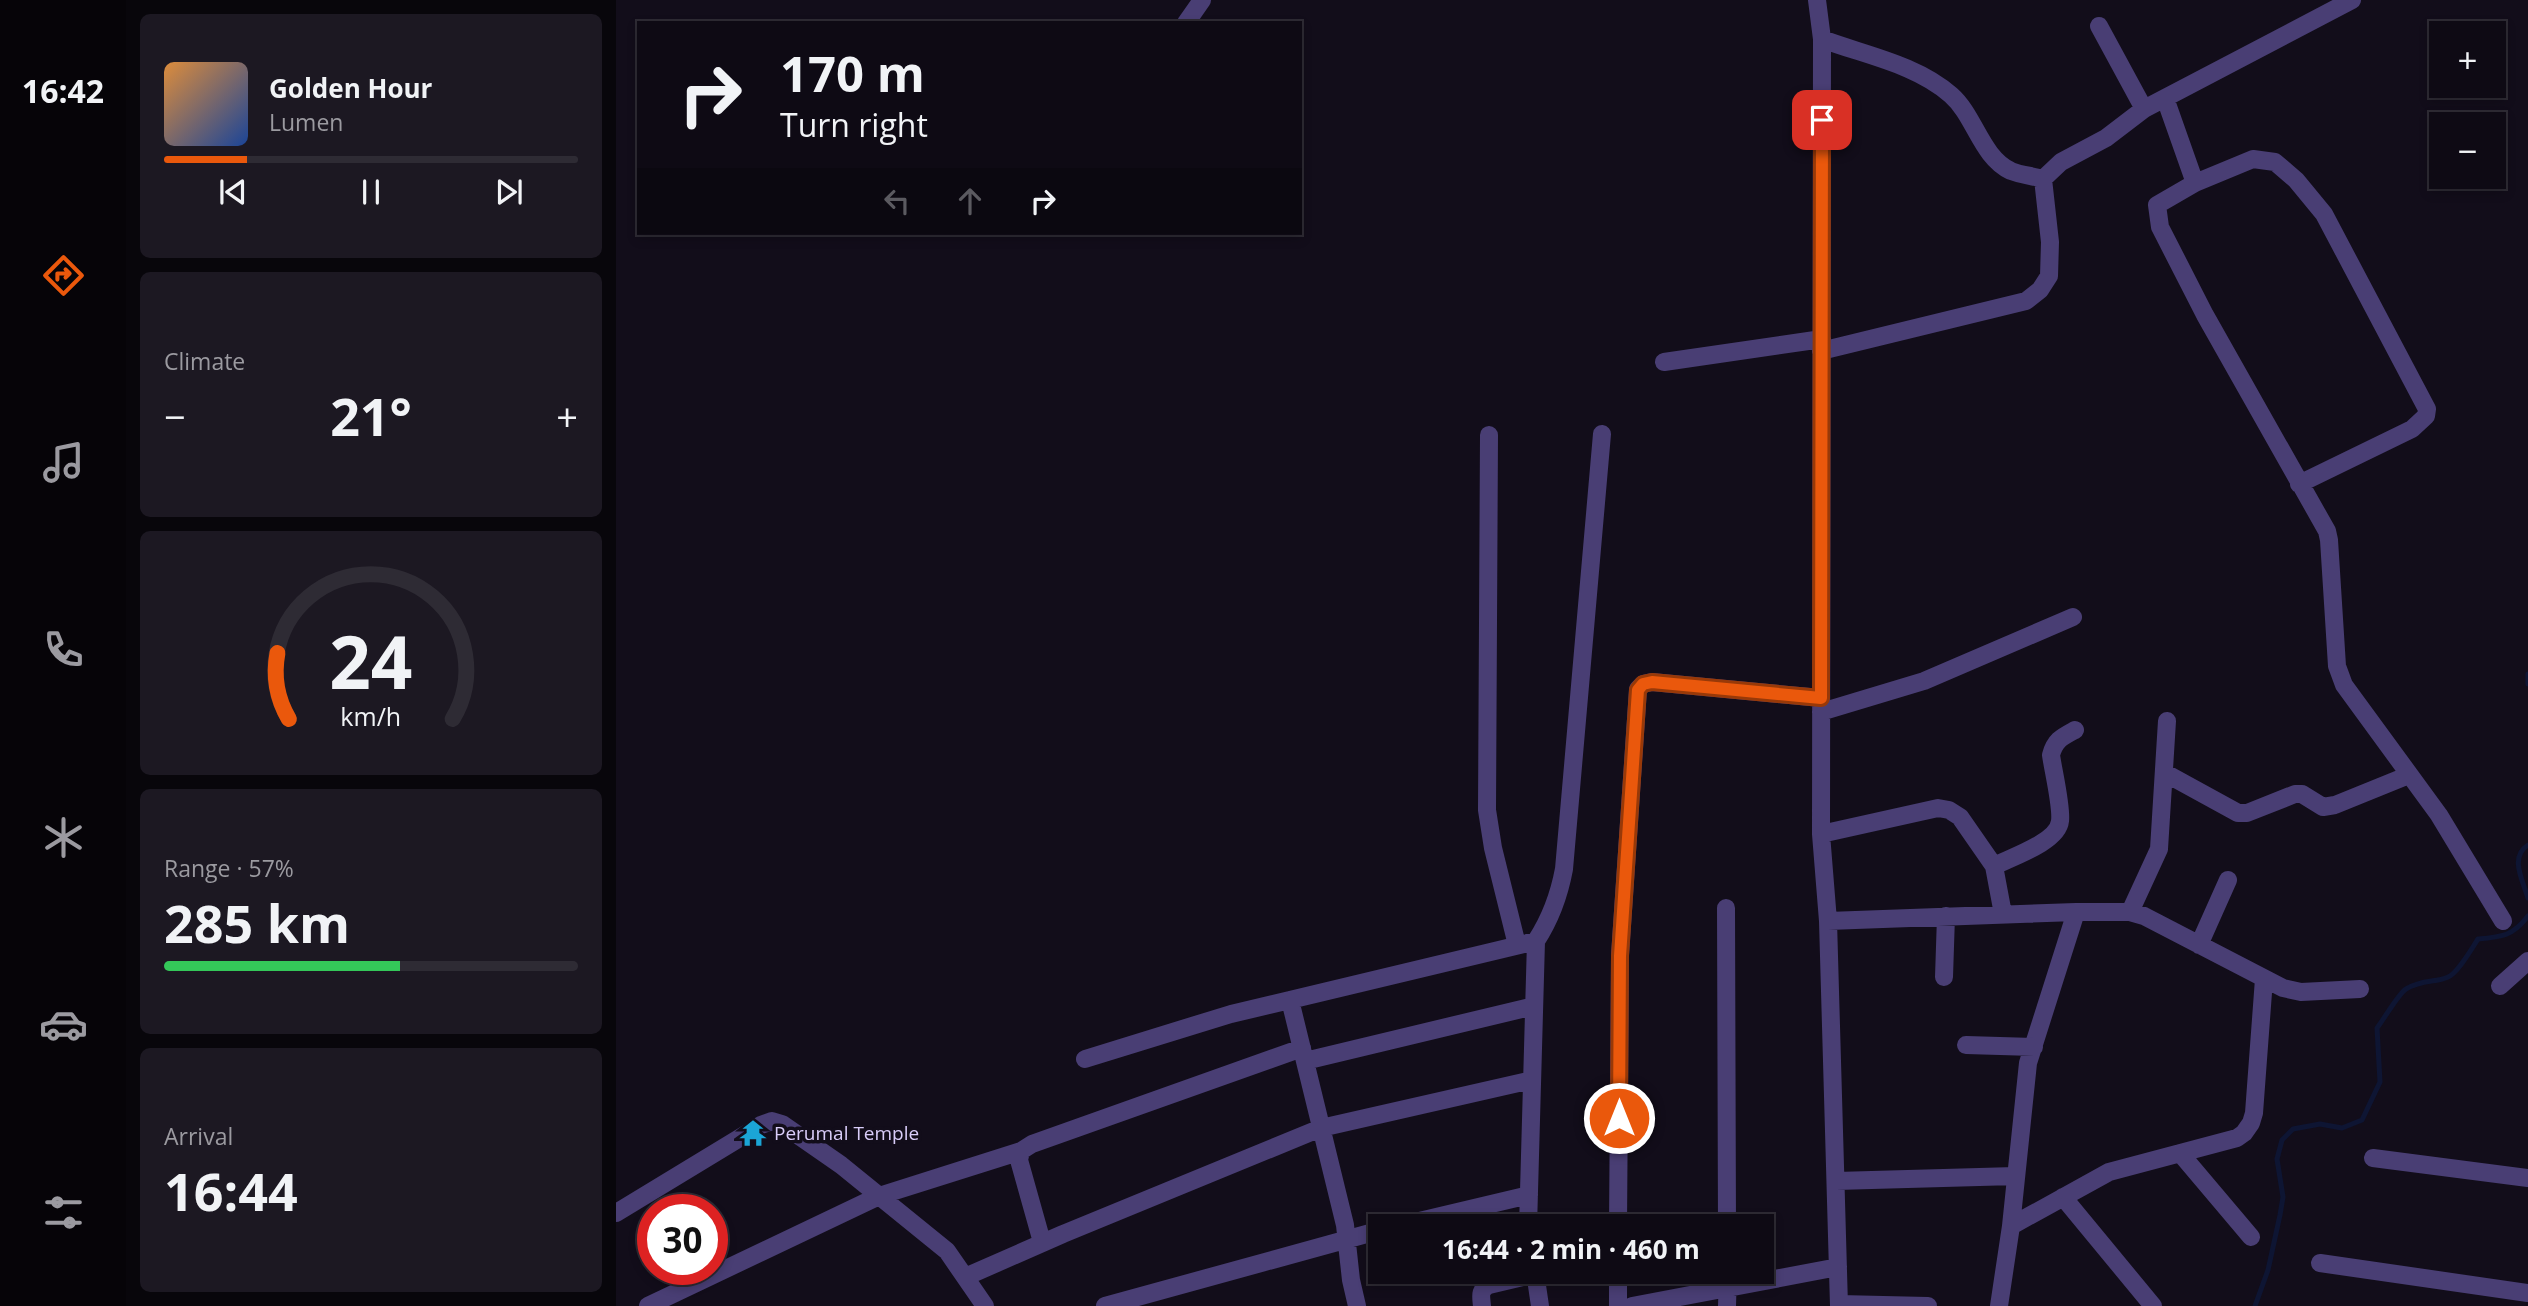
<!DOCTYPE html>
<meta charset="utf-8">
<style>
:root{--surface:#0e0a14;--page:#1c1822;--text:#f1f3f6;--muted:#9b9aa0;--line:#2e2b34;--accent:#ea580c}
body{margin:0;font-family:"Open Sans",sans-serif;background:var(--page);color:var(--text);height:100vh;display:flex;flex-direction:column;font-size:26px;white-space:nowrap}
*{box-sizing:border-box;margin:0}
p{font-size:23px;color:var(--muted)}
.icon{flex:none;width:38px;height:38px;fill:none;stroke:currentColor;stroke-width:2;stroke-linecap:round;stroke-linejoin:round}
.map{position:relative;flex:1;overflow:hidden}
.side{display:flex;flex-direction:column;gap:14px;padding:14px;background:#08060b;width:490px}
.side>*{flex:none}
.banner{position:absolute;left:21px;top:21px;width:665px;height:214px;border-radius:0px;box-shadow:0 4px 10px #0003,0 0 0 2px var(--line);background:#0e0a14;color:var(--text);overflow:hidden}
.buttons{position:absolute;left:1813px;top:21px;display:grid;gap:14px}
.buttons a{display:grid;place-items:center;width:77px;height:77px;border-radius:0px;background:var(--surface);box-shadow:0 4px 10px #0003,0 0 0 2px var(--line);font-size:35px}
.speed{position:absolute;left:21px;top:1194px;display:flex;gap:14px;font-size:35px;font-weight:700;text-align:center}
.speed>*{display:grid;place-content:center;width:91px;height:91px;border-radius:50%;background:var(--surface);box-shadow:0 4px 10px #0003,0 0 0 2px var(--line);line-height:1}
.speed .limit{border:10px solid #d22;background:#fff;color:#111}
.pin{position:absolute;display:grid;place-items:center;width:60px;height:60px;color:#fff;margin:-30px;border-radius:14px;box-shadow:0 4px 10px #0006}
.me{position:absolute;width:77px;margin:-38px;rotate:0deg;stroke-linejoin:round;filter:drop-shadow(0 0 5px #0008)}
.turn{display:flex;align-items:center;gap:24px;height:147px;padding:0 28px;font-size:32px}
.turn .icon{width:91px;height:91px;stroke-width:2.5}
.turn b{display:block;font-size:49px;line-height:60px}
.lanes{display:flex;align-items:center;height:66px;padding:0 28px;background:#0003;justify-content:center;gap:35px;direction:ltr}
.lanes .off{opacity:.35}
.big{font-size:52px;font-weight:700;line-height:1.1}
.side .card{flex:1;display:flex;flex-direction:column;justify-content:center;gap:10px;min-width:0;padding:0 24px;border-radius:10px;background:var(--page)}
.side .dial{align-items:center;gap:0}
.dial svg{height:182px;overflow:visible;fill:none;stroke:var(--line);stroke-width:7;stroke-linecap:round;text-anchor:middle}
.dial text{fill:var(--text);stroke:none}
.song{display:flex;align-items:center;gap:21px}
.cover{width:84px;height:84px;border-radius:10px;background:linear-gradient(135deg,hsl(30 70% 55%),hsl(220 70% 35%))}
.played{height:7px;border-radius:4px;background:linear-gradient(90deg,var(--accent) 20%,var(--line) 20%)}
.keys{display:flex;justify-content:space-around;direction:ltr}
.heat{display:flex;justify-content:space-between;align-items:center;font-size:38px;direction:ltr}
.charge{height:10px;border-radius:5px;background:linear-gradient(90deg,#34c759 57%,var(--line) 0)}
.trip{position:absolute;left:752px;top:1214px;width:406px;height:70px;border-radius:0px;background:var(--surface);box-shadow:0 4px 10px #0003,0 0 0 2px var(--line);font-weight:700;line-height:70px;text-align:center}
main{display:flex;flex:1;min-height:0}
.tab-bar{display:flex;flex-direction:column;width:126px;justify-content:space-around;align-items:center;background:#060408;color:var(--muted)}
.tab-bar .icon{width:49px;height:49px}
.tab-bar .selected{color:var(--accent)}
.tab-bar b{font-size:32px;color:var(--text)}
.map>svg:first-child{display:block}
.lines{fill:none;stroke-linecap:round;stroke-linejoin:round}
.stream{stroke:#0e1533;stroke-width:5}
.minor{stroke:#493e74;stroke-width:18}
.route-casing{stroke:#983908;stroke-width:18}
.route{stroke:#ea580c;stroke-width:12}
.labels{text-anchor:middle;stroke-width:7;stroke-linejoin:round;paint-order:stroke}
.poi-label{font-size:19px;fill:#d9cdf9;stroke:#120d1a;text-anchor:start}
</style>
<main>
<nav class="tab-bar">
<b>16:42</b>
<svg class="icon selected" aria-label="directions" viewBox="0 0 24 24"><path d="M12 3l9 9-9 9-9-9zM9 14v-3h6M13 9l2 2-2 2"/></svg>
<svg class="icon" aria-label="music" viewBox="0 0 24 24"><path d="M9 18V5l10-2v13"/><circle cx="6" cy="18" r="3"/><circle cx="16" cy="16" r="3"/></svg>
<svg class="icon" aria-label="phone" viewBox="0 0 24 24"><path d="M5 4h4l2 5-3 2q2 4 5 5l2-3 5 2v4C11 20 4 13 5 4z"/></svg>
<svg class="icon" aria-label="climate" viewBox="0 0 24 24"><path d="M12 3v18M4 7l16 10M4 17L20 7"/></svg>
<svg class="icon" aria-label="car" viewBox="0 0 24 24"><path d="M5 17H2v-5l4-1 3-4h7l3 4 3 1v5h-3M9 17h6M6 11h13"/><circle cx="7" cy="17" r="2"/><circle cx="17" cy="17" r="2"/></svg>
<svg class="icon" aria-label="filters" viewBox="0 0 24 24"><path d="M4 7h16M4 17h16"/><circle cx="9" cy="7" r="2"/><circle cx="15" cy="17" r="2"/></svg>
</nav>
<section class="side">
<div class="card">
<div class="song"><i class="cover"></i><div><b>Golden Hour</b><p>Lumen</p></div></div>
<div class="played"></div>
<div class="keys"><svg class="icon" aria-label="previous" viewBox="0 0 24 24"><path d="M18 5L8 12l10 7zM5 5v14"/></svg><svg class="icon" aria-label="pause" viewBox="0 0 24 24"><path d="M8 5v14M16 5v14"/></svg><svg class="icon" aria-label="next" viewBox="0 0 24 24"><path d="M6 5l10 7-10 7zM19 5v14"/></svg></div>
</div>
<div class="card"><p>Climate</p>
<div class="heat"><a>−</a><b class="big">21°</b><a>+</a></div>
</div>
<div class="card dial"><svg viewBox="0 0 100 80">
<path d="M14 69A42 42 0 1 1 86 69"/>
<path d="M14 69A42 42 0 0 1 9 40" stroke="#ea580c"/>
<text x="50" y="56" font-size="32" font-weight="700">24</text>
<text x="50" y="72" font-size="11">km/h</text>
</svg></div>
<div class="card"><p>Range · 57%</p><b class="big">285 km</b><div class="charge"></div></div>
<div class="card"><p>Arrival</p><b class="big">16:44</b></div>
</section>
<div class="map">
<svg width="1912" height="1306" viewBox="0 0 1912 1306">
<rect width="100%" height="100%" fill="#120d1a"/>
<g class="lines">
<!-- stream -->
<path class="stream" d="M1912,674v10
M1912,845c-19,12 -5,36 0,53
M1639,1306l13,-36 12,-55 3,-18 -6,-38 5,-19 11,-11 27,-5 22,4 20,-8 18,-38 -3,-54c7,-9 22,-35 29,-39 17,-10 29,-6 42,-12 10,-4 24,-29 30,-38 24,-2 35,-3 50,-23"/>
<!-- minor -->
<path class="minor" d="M1201,0l5,39 -1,795 7,87 11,385
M570,23l16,-23
M1483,26l45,83
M1206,39c42,16 94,25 129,56 24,21 30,62 60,76 10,4 22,5 32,8
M1549,98l30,85
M1205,351l205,-50 14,-11 9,-14 1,-34 -7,-63 18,-17 45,-24 38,-29 208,-109
M1048,362l158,-23
M873,435l-2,375 6,38 24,97
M1683,484l113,-55 14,-13 1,-7 -103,-195 -28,-34 -21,-18 -22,-3 -58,24 -38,22 3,22 45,88 122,216 2,9 8,126 7,19 95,130 64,106
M1205,712l103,-31 149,-64
M1549,773l73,40h9l48,-19h7l21,13 12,-2 74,-30
M1205,834l117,-26 11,2 11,7 34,49 9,48
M1378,866c18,-9 64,-24 66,-45 2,-14 -7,-51 -9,-66 4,-15 11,-18 24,-25
M1110,908l1,319
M1460,912h54l14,4 139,72 18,4 59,-3
M1514,912l29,-63 8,-128
M1212,921l248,-9 -48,151 -17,163 -12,80
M1583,945l29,-65
M1328,977l2,-61
M1884,986l28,-25
M1350,1045l68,2
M469,1059l146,-45 59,-14
M689,1061l229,-55
M1564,1153l71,84
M1757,1158l155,20
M1220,1181l179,-5
M1447,1197l90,109
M0,1213l145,-88 11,-4 10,3 59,41 106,86 38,55
M1395,1226l98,-54 128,-34 7,-5 7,-10 3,-10 10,-134
M778,1227l135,-32
M912,1227l8,-286
M1002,1227l2,-272 18,-266 5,-5 9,-2 169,16
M426,1242l-23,-82 2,-9 11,-7 270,-96
M1704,1263l208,30
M919,1272l5,34
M349,1277l98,-43 258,-106 211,-48
M1223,1304l89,2
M32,1306l231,-110 142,-45
M489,1306l276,-76
M741,1306l-6,-26 -6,-55 -55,-225 246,-59c15,-23 23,-45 28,-72l38,-435
M866,1306c-1,-10 -3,-16 7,-21l46,-11
M1002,1306v-34
M1016,1306l206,-39
M1111,1306l1,-34"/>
</g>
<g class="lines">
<defs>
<path id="route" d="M1003,1118l1,-162 18,-266 5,-6 9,-2 169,16 1,-578"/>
</defs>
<!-- route casing -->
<use href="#route" class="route-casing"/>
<!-- route -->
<use href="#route" class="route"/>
</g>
<!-- icons -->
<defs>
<symbol id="temple-bare" viewBox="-9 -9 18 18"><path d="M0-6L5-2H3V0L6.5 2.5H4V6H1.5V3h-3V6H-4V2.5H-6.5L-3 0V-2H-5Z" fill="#1ba5d6" stroke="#120d1a" stroke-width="2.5" paint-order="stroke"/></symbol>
</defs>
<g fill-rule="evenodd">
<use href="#temple-bare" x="118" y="1114" width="38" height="38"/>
</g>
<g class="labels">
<!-- poi labels -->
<g class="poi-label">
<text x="158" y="1140">Perumal Temple</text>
</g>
</g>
</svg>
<div class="buttons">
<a>+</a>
<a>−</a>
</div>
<div class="speed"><div class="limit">30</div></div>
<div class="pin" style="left:1206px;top:120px;background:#d93025"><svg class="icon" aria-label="arrive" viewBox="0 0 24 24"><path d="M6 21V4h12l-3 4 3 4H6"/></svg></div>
<svg class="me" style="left:1003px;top:1118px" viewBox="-20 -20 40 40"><circle r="17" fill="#ea580c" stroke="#fff" stroke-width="3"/><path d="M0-11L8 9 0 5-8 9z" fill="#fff"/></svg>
<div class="trip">16:44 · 2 min · 460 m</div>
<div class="banner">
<div class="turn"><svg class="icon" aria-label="right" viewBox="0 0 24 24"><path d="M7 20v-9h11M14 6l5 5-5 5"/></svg><div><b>170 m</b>Turn right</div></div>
<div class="lanes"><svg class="icon off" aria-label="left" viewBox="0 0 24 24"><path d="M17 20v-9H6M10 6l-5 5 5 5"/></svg><svg class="icon off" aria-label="ahead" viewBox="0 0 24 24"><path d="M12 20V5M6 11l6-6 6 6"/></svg><svg class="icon" aria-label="right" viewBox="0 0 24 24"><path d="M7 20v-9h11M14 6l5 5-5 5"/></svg></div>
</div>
</div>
</main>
